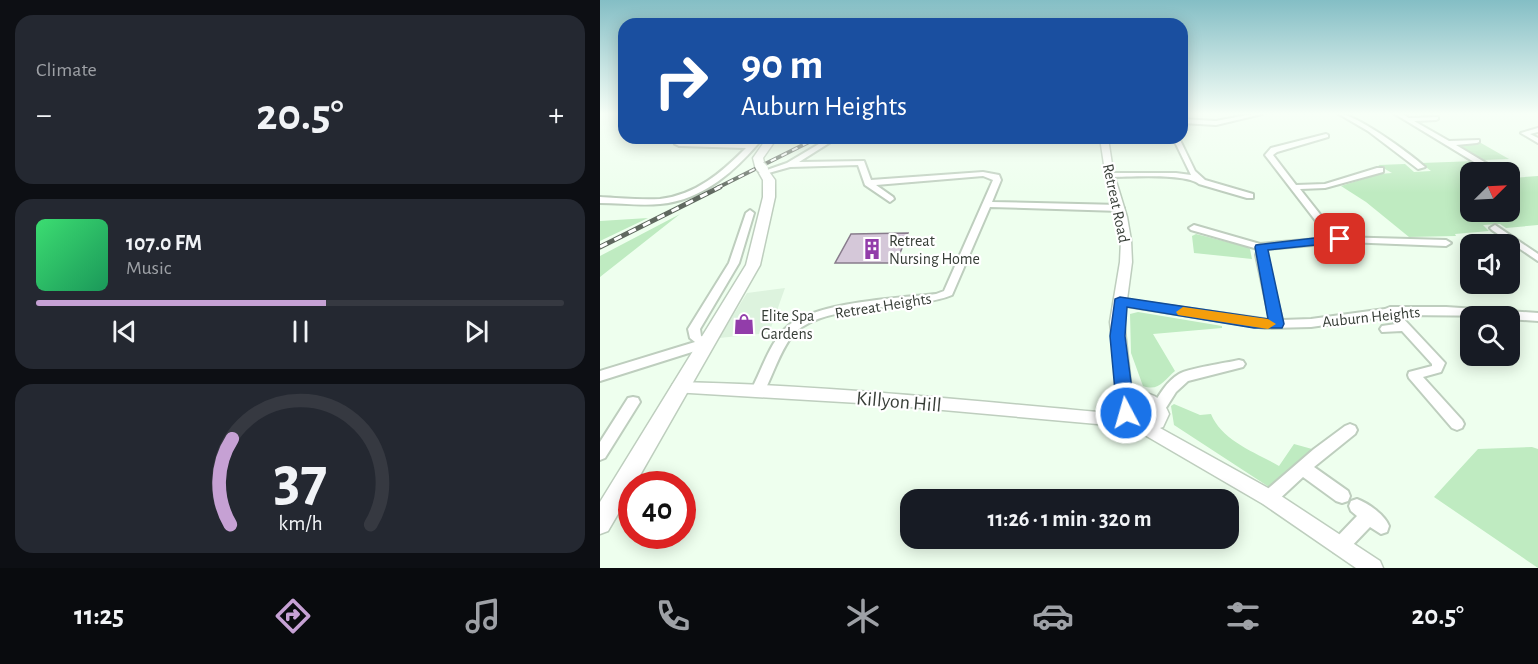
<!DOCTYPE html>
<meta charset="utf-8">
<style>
:root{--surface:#171b24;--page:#242831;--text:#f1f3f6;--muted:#9ea1a6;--line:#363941;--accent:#c6a1d4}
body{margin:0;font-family:"Alegreya Sans",sans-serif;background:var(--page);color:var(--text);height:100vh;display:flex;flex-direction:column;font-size:22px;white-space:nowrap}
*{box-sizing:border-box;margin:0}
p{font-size:20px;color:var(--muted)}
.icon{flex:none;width:33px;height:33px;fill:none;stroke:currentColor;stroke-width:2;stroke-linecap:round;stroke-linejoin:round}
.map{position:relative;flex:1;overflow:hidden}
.side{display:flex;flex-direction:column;gap:15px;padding:15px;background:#0d0f14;width:600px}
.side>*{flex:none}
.hud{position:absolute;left:18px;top:18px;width:570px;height:126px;border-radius:18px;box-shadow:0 3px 15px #0003;background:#1a4fa0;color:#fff;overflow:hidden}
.needle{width:39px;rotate:66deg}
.buttons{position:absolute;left:860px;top:162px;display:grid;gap:12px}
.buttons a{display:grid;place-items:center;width:60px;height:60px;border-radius:12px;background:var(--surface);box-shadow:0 3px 15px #0003;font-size:30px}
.speed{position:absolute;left:18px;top:471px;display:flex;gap:12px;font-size:30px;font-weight:700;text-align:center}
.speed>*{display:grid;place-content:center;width:78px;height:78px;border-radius:50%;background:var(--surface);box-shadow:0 3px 15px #0003;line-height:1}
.speed .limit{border:9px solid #d22;background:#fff;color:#111}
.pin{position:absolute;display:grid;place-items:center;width:51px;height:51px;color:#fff;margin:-26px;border-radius:12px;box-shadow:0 3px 9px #0006}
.me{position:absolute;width:66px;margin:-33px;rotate:354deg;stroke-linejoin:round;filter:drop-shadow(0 0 4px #0008)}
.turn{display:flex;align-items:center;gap:21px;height:126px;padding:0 24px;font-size:27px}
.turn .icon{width:78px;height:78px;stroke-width:2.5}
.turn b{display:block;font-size:42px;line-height:51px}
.big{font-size:45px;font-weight:700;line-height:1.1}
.side .card{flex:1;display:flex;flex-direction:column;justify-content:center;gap:9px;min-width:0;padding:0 21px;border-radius:18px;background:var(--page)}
.side .dial{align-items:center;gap:0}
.dial svg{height:156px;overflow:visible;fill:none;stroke:var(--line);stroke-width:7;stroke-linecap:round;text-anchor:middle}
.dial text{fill:var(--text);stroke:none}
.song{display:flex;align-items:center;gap:18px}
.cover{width:72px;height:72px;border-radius:9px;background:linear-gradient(135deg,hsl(140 70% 55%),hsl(150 70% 35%))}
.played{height:6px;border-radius:3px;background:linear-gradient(90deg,var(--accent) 55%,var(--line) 55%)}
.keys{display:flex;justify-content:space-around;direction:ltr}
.heat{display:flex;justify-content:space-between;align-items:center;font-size:33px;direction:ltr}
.trip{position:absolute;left:300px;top:489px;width:339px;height:60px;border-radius:18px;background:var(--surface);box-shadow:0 3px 15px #0003;font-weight:700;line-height:60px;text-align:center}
.dock{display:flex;height:96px;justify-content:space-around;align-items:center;background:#090b0e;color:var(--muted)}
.dock .icon{width:42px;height:42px}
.dock .active{color:var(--accent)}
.dock b{font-size:27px;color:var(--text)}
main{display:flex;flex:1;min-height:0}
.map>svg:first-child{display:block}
.built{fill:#ddf3de}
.green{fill:#bfebc1}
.building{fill:#d5c8d9;stroke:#887c8c;stroke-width:1.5}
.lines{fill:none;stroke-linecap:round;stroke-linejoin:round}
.minor-casing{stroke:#becebe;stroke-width:4}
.tertiary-casing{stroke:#becebe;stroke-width:3}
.secondary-casing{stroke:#becebe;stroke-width:3}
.minor{fill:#fff;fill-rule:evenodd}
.tertiary{fill:#fff;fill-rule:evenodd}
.secondary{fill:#fff;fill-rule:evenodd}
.rail-far1-casing{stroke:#5f685f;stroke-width:4}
.rail-casing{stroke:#5f685f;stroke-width:5}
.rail-far1{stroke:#fff;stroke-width:2;stroke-dasharray:6;stroke-linecap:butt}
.rail{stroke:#fff;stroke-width:3;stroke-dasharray:8;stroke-linecap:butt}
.secondary-bridge-casing{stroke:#becebe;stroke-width:13;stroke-linecap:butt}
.secondary-bridge{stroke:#fff;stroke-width:10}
.route{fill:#1a73e8;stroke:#114b97;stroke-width:1.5}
.slow{fill:#f59e0b}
.labels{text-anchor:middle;stroke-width:4.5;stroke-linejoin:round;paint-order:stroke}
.street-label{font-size:16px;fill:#373e37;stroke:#fff}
.poi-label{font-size:16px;fill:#373e37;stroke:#fff;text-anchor:start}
.near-street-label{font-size:20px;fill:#373e37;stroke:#fff}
</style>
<main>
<section class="side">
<div class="card"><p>Climate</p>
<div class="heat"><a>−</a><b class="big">20.5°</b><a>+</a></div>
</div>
<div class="card">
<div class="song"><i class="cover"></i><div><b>107.0 FM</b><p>Music</p></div></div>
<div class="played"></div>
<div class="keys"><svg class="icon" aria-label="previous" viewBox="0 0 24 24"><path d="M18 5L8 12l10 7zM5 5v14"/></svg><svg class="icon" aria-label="pause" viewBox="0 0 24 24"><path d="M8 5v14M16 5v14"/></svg><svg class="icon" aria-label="next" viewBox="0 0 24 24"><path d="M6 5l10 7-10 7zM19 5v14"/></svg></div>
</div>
<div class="card dial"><svg viewBox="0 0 100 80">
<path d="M14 69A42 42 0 1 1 86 69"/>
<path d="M14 69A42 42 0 0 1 15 25" stroke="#c6a1d4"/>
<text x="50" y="56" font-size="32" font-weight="700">37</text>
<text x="50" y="72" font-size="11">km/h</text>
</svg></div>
</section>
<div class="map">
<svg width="938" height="568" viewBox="0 0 938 568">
<rect width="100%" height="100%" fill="#efe"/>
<!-- built -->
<path class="built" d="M185,288l-16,45 -50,5 28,-45z"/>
<!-- green -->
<path class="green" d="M881,143l28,16 -26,1 -26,-15z
M876,161c9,6 17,6 26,11h-32v40h39v-36l4,2 25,-2v49l-32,3 -6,-4 -17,1 6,6 -34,3 1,2 -47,1 -43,-35 -25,-16 38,-12 13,-1 -14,-8 27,-1 9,8 17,-1 -10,-8z
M80,214l-80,63v-21z
M48,218l-48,23v-20z
M596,234l51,13 3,2 2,10 -58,-6 -2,-17z
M538,312l84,14v2l-69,6 22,37c-11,9 -16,21 -32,15l-12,-33 -1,-39z
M574,404l26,11 11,-1c11,27 44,38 68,52l15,-22 18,5 -43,38 -95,-62 -3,-19z
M932,447l6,2v119l-104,-71 44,-48z"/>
<!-- building -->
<path class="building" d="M308,233l-12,30h-61l16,-29z"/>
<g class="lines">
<defs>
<path id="minor" d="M652,114h10l-46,11 -34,-2v-4l34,2z
M739,114c16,-1 73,41 86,53l-7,2 -50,-38z
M795,114h7l7,4 29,-1v2l-2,1 -22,1 35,20 30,-1v2l-2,1 -21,2 35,21 -7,2z
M938,128v4l-8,2 8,4v5l-17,-10z
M726,134l2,1v2l-51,15 -4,3 23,30 29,-1 52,-16h6v4l-58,16 -25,1 38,48 108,3 5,3 -5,3 -100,-4 -79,7 -1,6 16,65 29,-1 74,-10 5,-2h56l92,6v8l-29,-2v-3l-109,-1 45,48 -4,9 -18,5 39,43 2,4 -2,4 -5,2 -5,-2 -43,-50 -1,-3 1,-3 23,-6v-2l-30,-33 -20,1 -2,-3 2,-3 14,-2 -7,-8 -78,11 -46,1 -145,-23 -5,-3 5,-3 150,21 -14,-65 2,-6 -67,-19 -2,-2 5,-3 66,19 69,-6 -64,-83 6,-7z
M80,138h6l-2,4 66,2 6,-6h7c-27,32 -59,62 -103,66 -20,2 -40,-1 -60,-1v-6c20,1 40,3 60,2 36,-4 62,-27 86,-51l-67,-2 -4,-2z
M229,138h8l-38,24 65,-1 7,19 112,-8 16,3 2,5 -9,22 128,3 4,3 -4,3 -130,-4 -38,88c-41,17 -131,6 -160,41 -13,17 -19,39 -29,58l-5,1 -5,-1 -2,-4c11,-20 19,-49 37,-64 29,-24 111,-28 148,-32l8,-3 49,-111 -10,-4 -107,9 17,12 1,2 -4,3 -25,-17 -7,-20 -68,2 -25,7 -4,-2 26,-9z
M573,138h6l16,33 10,9 48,14v4h-6l-48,-14c-14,-11 -69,-7 -89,-7l-4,-2 4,-2h66l15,2z
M150,210l4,3 -15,50 -39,66 1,7 10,4 2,3 -2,3 -111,35v-10l95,-29 -5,-4 -2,-9 41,-66 17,-50z
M895,225l43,29v7l-46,-31 -2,-2z
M639,360l4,1 2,3 -2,3 -55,14 -12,11 -12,19 -5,1 -5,-1 -2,-4c7,-12 15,-26 27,-33 10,-6 47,-11 60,-14z
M33,397l5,1 2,4 -35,56 -5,2v-18l28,-44z
M750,424l5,2 2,4 -2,4 -41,33 34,24 2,5 -2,5 -6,2 -6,-2 -33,-24 -28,26 -6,2 -6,-2 -2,-5 2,-5 51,-44 31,-23z
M757,499c11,4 28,16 32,27l-2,6 -6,2 -11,-7 -24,25 -6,2 -6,-2 -3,-6 3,-6 23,-24 -6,-5 -2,-5 2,-5z"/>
<path id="tertiary" d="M500,138h8l5,33 14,46 4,23 1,22 -8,60 8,72c17,-4 31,3 37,20l-6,13 -3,1 115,64 105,69 3,7h-27l-93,-64 -132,-77 -255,-23 -203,-12 -2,-4 2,-4 5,-2c148,3 295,19 442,32l-10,-92 10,-60 1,-22 -4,-23 -12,-46zM539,405l10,2 4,7 -2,4 -4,1 -10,-3 -3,-7z"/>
<path id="secondary" d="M167,138h10l-14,20 2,8 10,14v17l-15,68 -125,219h-3v6l-24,41 -8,3v-32l146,-237 17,-68v-17l-8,-14 -2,-8z"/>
</defs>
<!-- minor casing -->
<use href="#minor" class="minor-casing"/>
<!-- tertiary casing -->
<use href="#tertiary" class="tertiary-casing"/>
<!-- secondary casing -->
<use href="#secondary" class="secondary-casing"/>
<!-- minor -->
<use href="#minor" class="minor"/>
<!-- tertiary -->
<use href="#tertiary" class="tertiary"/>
<!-- secondary -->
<use href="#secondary" class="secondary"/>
<defs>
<path id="rail-far1" d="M117,188l100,-50"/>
<path id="rail" d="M0,247l120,-60"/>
</defs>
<!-- rail-far1 casing -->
<use href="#rail-far1" class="rail-far1-casing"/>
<!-- rail casing -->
<use href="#rail" class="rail-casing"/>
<!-- rail-far1 -->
<use href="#rail-far1" class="rail-far1"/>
<!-- rail -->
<use href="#rail" class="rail"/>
<defs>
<path id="secondary-bridge" d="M160,166l3,3"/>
</defs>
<!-- secondary-bridge casing -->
<use href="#secondary-bridge" class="secondary-bridge-casing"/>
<!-- secondary-bridge -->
<use href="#secondary-bridge" class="secondary-bridge"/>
</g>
<!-- sky -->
<linearGradient id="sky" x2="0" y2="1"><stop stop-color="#84bec5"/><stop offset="0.59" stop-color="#f7fff7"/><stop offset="1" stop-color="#f7fff7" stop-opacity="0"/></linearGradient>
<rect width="938" height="193" fill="url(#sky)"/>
<!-- route -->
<path class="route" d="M740,235l4,2v5l-76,8 16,74 -2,4h-28l-127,-21 -2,29 10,77 -3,5 -6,2 -6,-2 -3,-5 -7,-77 5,-37 5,-2 148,22 -13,-72 1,-2z"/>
<!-- slow -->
<path class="slow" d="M583,307l85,12 8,5 -8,5 -90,-14 -2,-3z"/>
<!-- icons -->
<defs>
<symbol id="building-bare" viewBox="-9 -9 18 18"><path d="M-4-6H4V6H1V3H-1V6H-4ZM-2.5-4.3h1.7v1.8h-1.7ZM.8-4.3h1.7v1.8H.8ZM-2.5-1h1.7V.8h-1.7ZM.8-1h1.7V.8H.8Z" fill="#923daa" stroke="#fff" stroke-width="2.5" paint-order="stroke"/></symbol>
<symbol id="shop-bare" viewBox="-9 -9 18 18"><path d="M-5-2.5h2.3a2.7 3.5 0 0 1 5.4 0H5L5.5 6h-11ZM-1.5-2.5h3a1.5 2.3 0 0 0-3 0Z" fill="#923daa" stroke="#fff" stroke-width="2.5" paint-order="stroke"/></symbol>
</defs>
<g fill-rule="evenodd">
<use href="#building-bare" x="257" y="234" width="30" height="30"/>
<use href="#shop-bare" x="129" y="309" width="30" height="30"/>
</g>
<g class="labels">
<!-- street labels -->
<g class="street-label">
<text transform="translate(517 203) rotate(78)" y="6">Retreat Road</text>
<text transform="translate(283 305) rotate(-9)" y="6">Retreat Heights</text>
<text transform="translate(771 316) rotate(-6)" y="6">Auburn Heights</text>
</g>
<!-- poi labels -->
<g class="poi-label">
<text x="289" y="246">Retreat<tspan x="289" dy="18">Nursing Home</tspan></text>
<text x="161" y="321">Elite Spa<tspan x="161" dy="18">Gardens</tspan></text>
</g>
<!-- near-street labels -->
<g class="near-street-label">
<text transform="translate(299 401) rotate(5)" y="7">Killyon Hill</text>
</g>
</g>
</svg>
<div class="buttons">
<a><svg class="needle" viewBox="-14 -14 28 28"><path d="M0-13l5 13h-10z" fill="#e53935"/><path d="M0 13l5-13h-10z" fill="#9ea1a6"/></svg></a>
<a><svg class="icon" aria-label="sound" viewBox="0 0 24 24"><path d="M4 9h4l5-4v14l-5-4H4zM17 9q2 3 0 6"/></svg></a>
<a><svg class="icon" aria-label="search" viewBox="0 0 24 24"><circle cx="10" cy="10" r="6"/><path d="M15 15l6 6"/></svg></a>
</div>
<div class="speed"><div class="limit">40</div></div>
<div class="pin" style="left:740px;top:239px;background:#d93025"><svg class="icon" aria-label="arrive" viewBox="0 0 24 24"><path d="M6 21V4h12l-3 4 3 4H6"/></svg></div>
<svg class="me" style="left:526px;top:413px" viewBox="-20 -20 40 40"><circle r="17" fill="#1a73e8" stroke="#fff" stroke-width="3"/><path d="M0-11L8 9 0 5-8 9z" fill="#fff"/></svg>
<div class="trip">11:26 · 1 min · 320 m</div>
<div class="hud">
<div class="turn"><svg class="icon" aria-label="right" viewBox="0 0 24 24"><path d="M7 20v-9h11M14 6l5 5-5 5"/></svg><div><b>90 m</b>Auburn Heights</div></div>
</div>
</div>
</main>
<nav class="dock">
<b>11:25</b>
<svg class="icon active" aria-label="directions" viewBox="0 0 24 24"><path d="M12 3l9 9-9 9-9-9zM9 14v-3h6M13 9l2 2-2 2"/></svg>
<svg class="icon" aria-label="music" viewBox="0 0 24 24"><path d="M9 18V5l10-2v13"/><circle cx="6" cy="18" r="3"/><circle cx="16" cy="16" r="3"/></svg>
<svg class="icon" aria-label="phone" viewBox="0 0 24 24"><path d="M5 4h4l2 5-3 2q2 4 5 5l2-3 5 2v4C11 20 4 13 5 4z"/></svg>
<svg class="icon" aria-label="climate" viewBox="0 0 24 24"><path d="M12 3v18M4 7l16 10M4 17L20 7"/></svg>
<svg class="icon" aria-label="car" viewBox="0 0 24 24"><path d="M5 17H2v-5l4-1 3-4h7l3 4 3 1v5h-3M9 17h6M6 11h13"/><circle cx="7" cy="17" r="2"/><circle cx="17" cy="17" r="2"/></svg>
<svg class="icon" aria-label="filters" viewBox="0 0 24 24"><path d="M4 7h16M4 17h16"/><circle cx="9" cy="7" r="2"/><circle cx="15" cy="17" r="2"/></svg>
<b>20.5°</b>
</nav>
